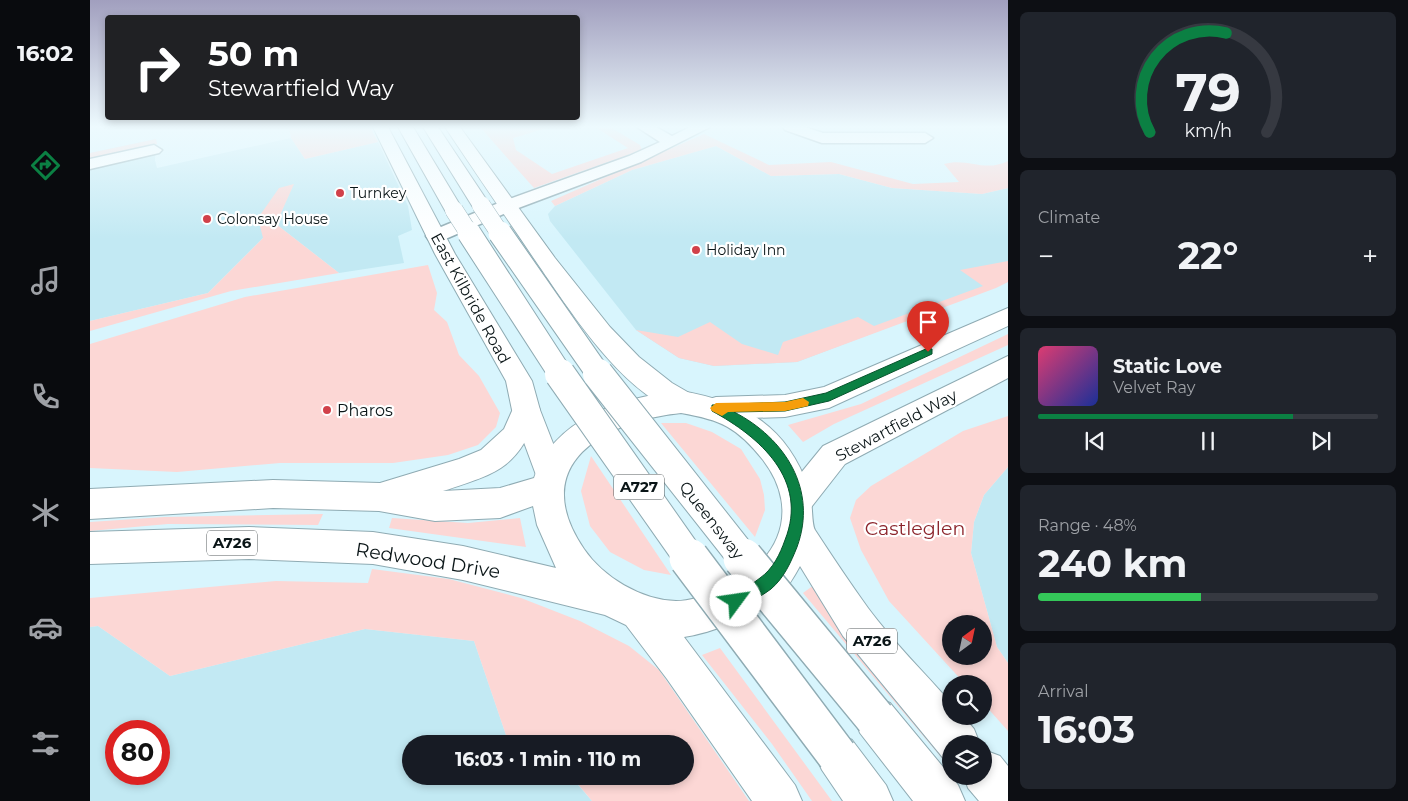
<!DOCTYPE html>
<meta charset="utf-8">
<style>
:root{--surface:#171b24;--page:#20242c;--text:#f1f3f6;--muted:#9ea1a6;--line:#363941;--accent:#0b8043}
body{margin:0;font-family:Montserrat,sans-serif;background:var(--page);color:var(--text);height:100vh;display:flex;flex-direction:column;font-size:19px;white-space:nowrap}
*{box-sizing:border-box;margin:0}
p{font-size:16px;color:var(--muted)}
.icon{flex:none;width:28px;height:28px;fill:none;stroke:currentColor;stroke-width:2;stroke-linecap:round;stroke-linejoin:round}
.map{position:relative;flex:1;overflow:hidden}
.side{display:flex;flex-direction:column;gap:12px;padding:12px;background:#0d0f14;width:400px}
.side>*{flex:none}
.guide{position:absolute;left:15px;top:15px;width:475px;height:105px;border-radius:5px;box-shadow:0 2px 8px #0003;background:#202124;color:#fff;overflow:hidden}
.needle{width:32px;rotate:33deg}
.buttons{position:absolute;left:852px;top:615px;display:grid;gap:10px}
.buttons a{display:grid;place-items:center;width:50px;height:50px;border-radius:50%;background:var(--surface);box-shadow:0 2px 8px #0003;font-size:25px}
.speed{position:absolute;left:15px;top:720px;display:flex;gap:10px;font-size:25px;font-weight:700;text-align:center}
.speed>*{display:grid;place-content:center;width:65px;height:65px;border-radius:50%;background:var(--surface);box-shadow:0 2px 8px #0003;line-height:1}
.speed .limit{border:8px solid #d22;background:#fff;color:#111}
.pin{position:absolute;display:grid;place-items:center;width:42px;height:42px;color:#fff;margin:-51px -21px;border-radius:50% 50% 50% 0;rotate:-45deg;box-shadow:0 0 5px #0007}
.pin .icon{rotate:45deg}
.me{position:absolute;width:55px;margin:-28px;rotate:59deg;stroke-linejoin:round;filter:drop-shadow(0 0 4px #0008)}
.turn{display:flex;align-items:center;gap:18px;height:105px;padding:0 20px;font-size:22px}
.turn .icon{width:65px;height:65px;stroke-width:2.5}
.turn b{display:block;font-size:35px;line-height:42px}
.big{font-size:38px;font-weight:700;line-height:1.1}
.side .card{flex:1;display:flex;flex-direction:column;justify-content:center;gap:8px;min-width:0;padding:0 18px;border-radius:8px;background:var(--page)}
.side .dial{align-items:center;gap:0}
.dial svg{height:130px;overflow:visible;fill:none;stroke:var(--line);stroke-width:7;stroke-linecap:round;text-anchor:middle}
.dial text{fill:var(--text);stroke:none}
.song{display:flex;align-items:center;gap:15px}
.cover{width:60px;height:60px;border-radius:8px;background:linear-gradient(135deg,hsl(340 70% 55%),hsl(230 70% 35%))}
.played{height:5px;border-radius:2px;background:linear-gradient(90deg,var(--accent) 75%,var(--line) 75%)}
.keys{display:flex;justify-content:space-around;direction:ltr}
.heat{display:flex;justify-content:space-between;align-items:center;font-size:28px;direction:ltr}
.charge{height:8px;border-radius:4px;background:linear-gradient(90deg,#34c759 48%,var(--line) 0)}
.trip{position:absolute;left:312px;top:735px;width:292px;height:50px;border-radius:25px;background:var(--surface);box-shadow:0 2px 8px #0003;font-weight:700;line-height:50px;text-align:center}
main{display:flex;flex:1;min-height:0}
.tab-bar{display:flex;flex-direction:column;width:90px;justify-content:space-around;align-items:center;background:#090b0e;color:var(--muted)}
.tab-bar .icon{width:35px;height:35px}
.tab-bar .current{color:var(--accent)}
.tab-bar b{font-size:22px;color:var(--text)}
.map>svg:first-child{display:block}
.built{fill:#c2e9f3;fill-rule:evenodd}
.green{fill:#fcd7d5;fill-rule:evenodd}
.lines{fill:none;stroke-linecap:round;stroke-linejoin:round}
.minor-casing{stroke:#8fabb3;stroke-width:3}
.tertiary-casing{stroke:#8fabb3;stroke-width:2}
.primary-casing{stroke:#8fabb3;stroke-width:2}
.trunk-casing{stroke:#8fabb3;stroke-width:2}
.minor{fill:#fff;fill-rule:evenodd}
.tertiary{fill:#fff;fill-rule:evenodd}
.primary{fill:#fff;fill-rule:evenodd}
.trunk{fill:#fff;fill-rule:evenodd}
.primary-bridge-far3-casing{stroke:#8fabb3;stroke-width:19;stroke-linecap:butt}
.primary-bridge-far2-casing{stroke:#8fabb3;stroke-width:25;stroke-linecap:butt}
.primary-bridge-far1-casing{stroke:#8fabb3;stroke-width:32;stroke-linecap:butt}
.primary-bridge-casing{stroke:#8fabb3;stroke-width:42;stroke-linecap:butt}
.primary-bridge-far3{stroke:#fff;stroke-width:18}
.primary-bridge-far2{stroke:#fff;stroke-width:23}
.primary-bridge-far1{stroke:#fff;stroke-width:30}
.primary-bridge{stroke:#fff;stroke-width:39}
.route{fill:#0b8043;stroke:#07532c}
.slow{fill:#f59e0b}
.poi-dot{fill:#d1414a;stroke:#fff;stroke-width:2}
.labels{text-anchor:middle;stroke-width:4.5;stroke-linejoin:round;paint-order:stroke}
.far-poi-label{font-size:14px;fill:#0a1517;stroke:#fff;text-anchor:start}
.shield{fill:#fff;stroke:#545b5d;stroke-width:1}
.shield-label{font-size:15px;font-weight:bold;fill:#0a1517}
.street-label{font-size:16px;fill:#0a1517;stroke:#fff}
.poi-label{font-size:16px;fill:#0a1517;stroke:#fff;text-anchor:start}
.near-park-label{font-size:19px;fill:#8c252c;stroke:#fff}
.near-street-label{font-size:19px;fill:#0a1517;stroke:#fff}
</style>
<main>
<nav class="tab-bar">
<b>16:02</b>
<svg class="icon current" aria-label="directions" viewBox="0 0 24 24"><path d="M12 3l9 9-9 9-9-9zM9 14v-3h6M13 9l2 2-2 2"/></svg>
<svg class="icon" aria-label="music" viewBox="0 0 24 24"><path d="M9 18V5l10-2v13"/><circle cx="6" cy="18" r="3"/><circle cx="16" cy="16" r="3"/></svg>
<svg class="icon" aria-label="phone" viewBox="0 0 24 24"><path d="M5 4h4l2 5-3 2q2 4 5 5l2-3 5 2v4C11 20 4 13 5 4z"/></svg>
<svg class="icon" aria-label="climate" viewBox="0 0 24 24"><path d="M12 3v18M4 7l16 10M4 17L20 7"/></svg>
<svg class="icon" aria-label="car" viewBox="0 0 24 24"><path d="M5 17H2v-5l4-1 3-4h7l3 4 3 1v5h-3M9 17h6M6 11h13"/><circle cx="7" cy="17" r="2"/><circle cx="17" cy="17" r="2"/></svg>
<svg class="icon" aria-label="filters" viewBox="0 0 24 24"><path d="M4 7h16M4 17h16"/><circle cx="9" cy="7" r="2"/><circle cx="15" cy="17" r="2"/></svg>
</nav>
<div class="map">
<svg width="918" height="801" viewBox="0 0 918 801">
<rect width="100%" height="100%" fill="#d8f5fd"/>
<!-- built -->
<path class="built" d="M201,138l14,21 73,-17 30,64 4,24 -14,6 6,27 -65,10 -63,-49 17,-40 -30,54 -55,55 -118,28v-168l66,-14 -1,21 2,8z
M626,146l55,30 68,-2 53,14 90,6 26,-6v94l-211,80 -83,4 -35,-8 -43,-28 -86,-109 -2,-7 7,-8 77,-36z
M918,467v196l-11,-16 -26,-94 3,-31 10,-27z
M8,626l72,50 195,-47 109,12 35,103h-98v32h157l3,1 21,24h-502v-174zM26,731h43v43h-43z"/>
<!-- green -->
<path class="green" d="M199,127h81l8,15 -73,17 -14,-21z
M390,127h70l-37,11 3,12 36,24 76,-26 -33,-21h15l30,18 2,5 -108,38z
M614,134l65,31 62,-3 82,22 46,-2 -15,-18c24,-7 40,9 64,-3v27l-26,6 -90,-6 -53,-14 -68,2 -55,-30 -84,24 -77,36 -4,-5z
M66,139l1,5 -67,14v-5z
M204,184l-18,40 63,49 -108,18 -141,40v-10l118,-28 55,-55 -5,-20 21,-30z
M918,261v21l-12,6 -199,74 -83,4 -35,-8 -43,-28 42,7 32,-15 32,22 36,11 5,-13 75,-25 16,9 109,-40 -23,-16z
M338,265l9,28 -3,17 13,12 12,33 20,21 21,37 -4,14 -18,18 -30,10 -55,8h-113l-103,9 -87,-4v-124l155,-47z
M918,334v11l-174,79 -31,18 -15,-17 73,-21z
M918,416v51l-24,28 -10,27 -3,31 26,94 11,16v68l-24,-27v-20h-19l-76,-83 -28,-51 -11,-32 6,-18 15,-14 92,-55zM861,624h33v32h-33z
M571,423h25l26,9 29,17 19,30 4,16 1,15 -10,27z
M501,456l80,119 -27,-5 -34,-18 -20,-26 -9,-35z
M233,514l-5,11 -150,-1 -78,7v-9l74,-5z
M302,518l76,5 52,-5 6,29 -137,-19z
M282,569l77,10 72,19 59,23 49,25 30,24 90,131h-157l-20,-24 -4,-1h118v-32h-177l-35,-103 -109,-12 -195,47 -72,-50 -8,1v-29l186,-17 92,2z
M724,585l15,30 122,142v12l-148,-176z
M630,648l112,153h-20l-40,-57 -70,-89z"/>
<g class="lines">
<defs>
<path id="minor" d="M547,127h19l16,9 18,-9h20l-69,35 -128,48 -70,30h-14l-3,-4 3,-4 72,-30 128,-46 31,-14z
M693,127h22l18,6h102l8,5 -8,5h-103l-37,-13z
M64,145l8,5 -3,3 -69,16v-10z"/>
<path id="tertiary" d="M918,308v18l-179,82 -44,9 -69,2 -10,-3 -4,-8 4,-8 10,-3 69,-2 39,-8z
M918,356v22l-163,86 -36,46 -11,4 -11,-4 -5,-10 5,-10 36,-44z"/>
<path id="primary" d="M283,127h15l67,127 77,127 8,29 25,64 -4,9 -11,4 -11,-4 -27,-73 -6,-29 -71,-127z
M308,127h15l50,83 -2,4h-14z
M333,127h15l52,78 -2,4h-14z
M355,127h15l95,131 55,69 29,30 33,26 19,11 4,8 -4,8 -10,3c-59,-19 -112,-104 -146,-153 -30,-44 -60,-88 -90,-133z
M785,697l15,6 68,82 7,16h-52l-53,-68 -6,-15 6,-15z
M747,733l15,7 34,45 7,16h-50l-21,-31 -7,-15 7,-15z"/>
<path id="trunk" d="M591,391c64,11 105,34 128,98 4,10 2,35 6,41 17,26 35,53 53,78 25,34 56,64 83,95v13h12l11,13 6,15h-29v18l-7,-3 -101,-123 -43,-70c-6,11 -12,21 -20,29 -20,20 -69,38 -96,42l111,148 7,16h-50l-85,-122 -41,-54 -21,-10 -142,-35 -90,-16 -124,-5 -159,5v-32l159,-5 124,5 90,14 93,22 -19,-43 -4,-19 -33,12 -65,3 -56,-10 -106,-3 -183,11v-30l183,-9 107,3 79,-24 22,-9 23,-21 12,-27 10,-3 10,3 4,8c-23,58 -39,62 -97,81l57,-3 34,-10c21,-61 89,-81 147,-87zM591,413c40,7 56,14 82,47 42,55 11,109 -47,131 -13,5 -26,10 -40,10 -35,-1 -73,-24 -92,-52 -58,-85 21,-128 97,-136z
M894,750l16,6 8,10v35h-29l-11,-13 -4,-12h20z"/>
</defs>
<!-- minor casing -->
<use href="#minor" class="minor-casing"/>
<!-- tertiary casing -->
<use href="#tertiary" class="tertiary-casing"/>
<!-- primary casing -->
<use href="#primary" class="primary-casing"/>
<!-- trunk casing -->
<use href="#trunk" class="trunk-casing"/>
<!-- minor -->
<use href="#minor" class="minor"/>
<!-- tertiary -->
<use href="#tertiary" class="tertiary"/>
<!-- primary -->
<use href="#primary" class="primary"/>
<!-- trunk -->
<use href="#trunk" class="trunk"/>
<defs>
<path id="primary-bridge-far3" d="M391,205l20,30
M364,210l16,25"/>
<path id="primary-bridge-far2" d="M379,233l92,142
M410,233l99,142"/>
<path id="primary-bridge-far1" d="M470,374l130,185
M508,374l146,185"/>
<path id="primary-bridge" d="M599,558l148,197
M653,558l132,160"/>
</defs>
<!-- primary-bridge-far3 casing -->
<use href="#primary-bridge-far3" class="primary-bridge-far3-casing"/>
<!-- primary-bridge-far2 casing -->
<use href="#primary-bridge-far2" class="primary-bridge-far2-casing"/>
<!-- primary-bridge-far1 casing -->
<use href="#primary-bridge-far1" class="primary-bridge-far1-casing"/>
<!-- primary-bridge casing -->
<use href="#primary-bridge" class="primary-bridge-casing"/>
<!-- primary-bridge-far3 -->
<use href="#primary-bridge-far3" class="primary-bridge-far3"/>
<!-- primary-bridge-far2 -->
<use href="#primary-bridge-far2" class="primary-bridge-far2"/>
<!-- primary-bridge-far1 -->
<use href="#primary-bridge-far1" class="primary-bridge-far1"/>
<!-- primary-bridge -->
<use href="#primary-bridge" class="primary-bridge"/>
</g>
<!-- sky -->
<linearGradient id="sky" x2="0" y2="1"><stop stop-color="#a19fbe"/><stop offset="0.53" stop-color="#edfafe"/><stop offset="1" stop-color="#edfafe" stop-opacity="0"/></linearGradient>
<rect width="918" height="239" fill="url(#sky)"/>
<!-- route -->
<path class="route" d="M838,348l4,1v5l-103,47 -44,10 -51,1c51,26 84,78 63,135 -6,15 -13,31 -26,42 -9,7 -20,12 -30,18l-5,2 -5,-2 -3,-6 3,-5c9,-6 21,-11 29,-18 13,-9 20,-24 25,-38 24,-60 -25,-103 -73,-129v-6l73,-3 41,-9z"/>
<!-- slow -->
<path class="slow" d="M713,398l6,4 -1,4 -23,5 -57,1 -6,4 -10,-5 -2,-3 6,-5 69,-1z"/>
<!-- markers -->
<g class="poi-dot">
<circle cx="250" cy="193" r="5"/>
<circle cx="117" cy="219" r="5"/>
<circle cx="606" cy="250" r="5"/>
<circle cx="237" cy="410" r="5"/>
</g>
<g class="labels">
<!-- far-poi labels -->
<g class="far-poi-label">
<text x="260" y="198">Turnkey</text>
<text x="127" y="224">Colonsay House</text>
<text x="616" y="255">Holiday Inn</text>
</g>
<!-- shield labels -->
<g class="shield">
<rect x="524" y="474.5" width="50" height="25" rx="4"/>
<rect x="117" y="530.5" width="50" height="25" rx="4"/>
<rect x="757" y="628.5" width="50" height="25" rx="4"/>
</g>
<g class="shield-label">
<text x="549" y="492">A727</text>
<text x="142" y="548">A726</text>
<text x="782" y="646">A726</text>
</g>
<!-- street labels -->
<g class="street-label">
<text transform="translate(381 298) rotate(61)" y="6">East Kilbride Road</text>
<text transform="translate(806 425) rotate(-28)" y="6">Stewartfield Way</text>
<text transform="translate(622 520) rotate(52)" y="6">Queensway</text>
</g>
<!-- poi labels -->
<g class="poi-label">
<text x="247" y="416">Pharos</text>
</g>
<!-- near-park labels -->
<g class="near-park-label">
<text x="825" y="535">Castleglen</text>
</g>
<!-- near-street labels -->
<g class="near-street-label">
<text transform="translate(338 560) rotate(9)" y="7">Redwood Drive</text>
</g>
</g>
</svg>
<div class="buttons">
<a><svg class="needle" viewBox="-14 -14 28 28"><path d="M0-13l5 13h-10z" fill="#e53935"/><path d="M0 13l5-13h-10z" fill="#9ea1a6"/></svg></a>
<a><svg class="icon" aria-label="search" viewBox="0 0 24 24"><circle cx="10" cy="10" r="6"/><path d="M15 15l6 6"/></svg></a>
<a><svg class="icon" aria-label="layers" viewBox="0 0 24 24"><path d="M12 4l9 5-9 5-9-5zM3 14l9 5 9-5"/></svg></a>
</div>
<div class="speed"><div class="limit">80</div></div>
<div class="pin" style="left:838px;top:352px;background:#d93025"><svg class="icon" aria-label="arrive" viewBox="0 0 24 24"><path d="M6 21V4h12l-3 4 3 4H6"/></svg></div>
<svg class="me" style="left:646px;top:601px" viewBox="-20 -20 40 40"><circle r="19" fill="#fff"/><path d="M0-13L10 11 0 6-10 11z" fill="#0b8043"/></svg>
<div class="trip">16:03 · 1 min · 110 m</div>
<div class="guide">
<div class="turn"><svg class="icon" aria-label="right" viewBox="0 0 24 24"><path d="M7 20v-9h11M14 6l5 5-5 5"/></svg><div><b>50 m</b>Stewartfield Way</div></div>
</div>
</div>
<section class="side">
<div class="card dial"><svg viewBox="0 0 100 80">
<path d="M14 69A42 42 0 1 1 86 69"/>
<path d="M14 69A42 42 0 0 1 61 8" stroke="#0b8043"/>
<text x="50" y="56" font-size="32" font-weight="700">79</text>
<text x="50" y="72" font-size="11">km/h</text>
</svg></div>
<div class="card"><p>Climate</p>
<div class="heat"><a>−</a><b class="big">22°</b><a>+</a></div>
</div>
<div class="card">
<div class="song"><i class="cover"></i><div><b>Static Love</b><p>Velvet Ray</p></div></div>
<div class="played"></div>
<div class="keys"><svg class="icon" aria-label="previous" viewBox="0 0 24 24"><path d="M18 5L8 12l10 7zM5 5v14"/></svg><svg class="icon" aria-label="pause" viewBox="0 0 24 24"><path d="M8 5v14M16 5v14"/></svg><svg class="icon" aria-label="next" viewBox="0 0 24 24"><path d="M6 5l10 7-10 7zM19 5v14"/></svg></div>
</div>
<div class="card"><p>Range · 48%</p><b class="big">240 km</b><div class="charge"></div></div>
<div class="card"><p>Arrival</p><b class="big">16:03</b></div>
</section>
</main>
